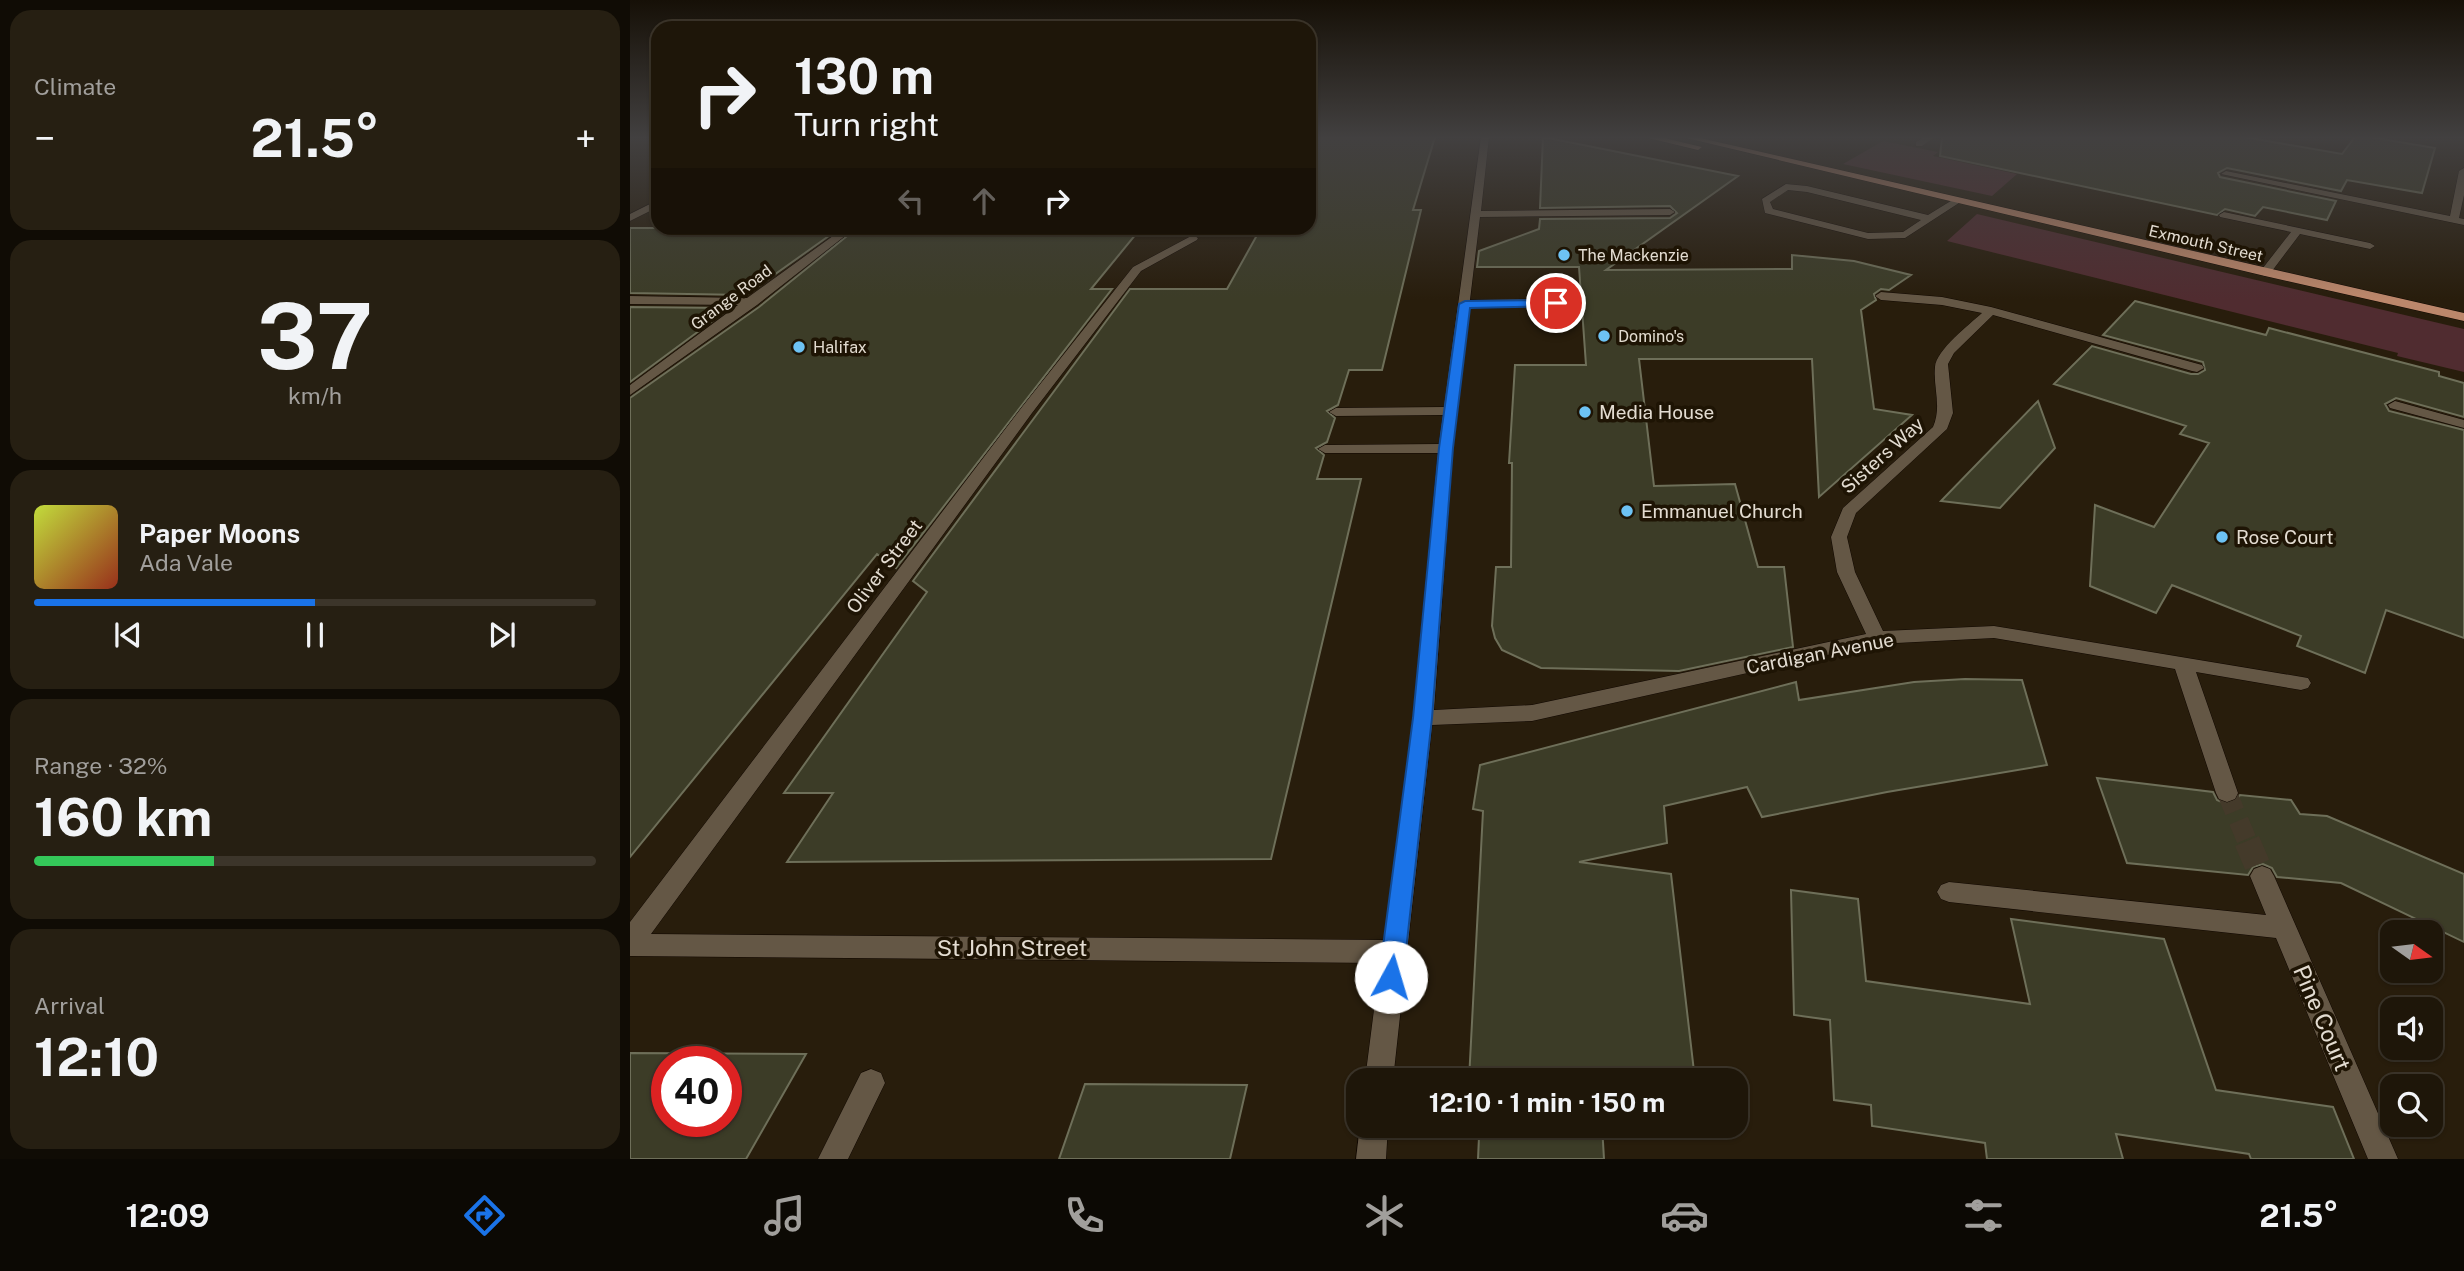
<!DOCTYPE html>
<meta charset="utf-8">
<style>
:root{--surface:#1e1609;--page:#261f12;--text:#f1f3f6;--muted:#a19f9c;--line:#3c352a;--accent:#1a73e8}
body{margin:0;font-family:"Public Sans",sans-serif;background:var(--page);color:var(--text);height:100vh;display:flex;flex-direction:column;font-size:26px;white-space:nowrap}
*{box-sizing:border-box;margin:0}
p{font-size:23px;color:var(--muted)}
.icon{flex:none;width:38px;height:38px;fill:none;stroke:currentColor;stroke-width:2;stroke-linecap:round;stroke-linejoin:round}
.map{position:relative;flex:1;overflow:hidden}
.side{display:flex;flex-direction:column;gap:10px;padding:10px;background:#100c05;width:630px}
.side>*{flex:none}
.hud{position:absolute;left:21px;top:21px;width:665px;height:214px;border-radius:21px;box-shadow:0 2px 5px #0004,0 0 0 2px var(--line);background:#1e1609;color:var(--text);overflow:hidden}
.needle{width:46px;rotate:104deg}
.tools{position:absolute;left:1750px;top:920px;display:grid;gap:14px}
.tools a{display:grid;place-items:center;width:63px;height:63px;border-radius:14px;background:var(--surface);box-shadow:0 2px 5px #0004,0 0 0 2px var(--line);font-size:35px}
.speed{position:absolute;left:21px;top:1046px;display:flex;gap:14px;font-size:35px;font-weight:700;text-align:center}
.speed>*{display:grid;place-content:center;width:91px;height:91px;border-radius:50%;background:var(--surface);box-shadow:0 2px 5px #0004,0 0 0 2px var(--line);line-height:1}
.speed .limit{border:10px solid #d22;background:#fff;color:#111}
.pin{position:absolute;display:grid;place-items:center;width:60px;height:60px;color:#fff;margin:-30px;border:4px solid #fff;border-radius:50%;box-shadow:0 2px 7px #0007}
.me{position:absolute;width:77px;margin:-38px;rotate:6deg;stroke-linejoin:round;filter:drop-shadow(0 0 5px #0008)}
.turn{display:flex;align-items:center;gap:24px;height:147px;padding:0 28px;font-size:32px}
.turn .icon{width:91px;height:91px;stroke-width:2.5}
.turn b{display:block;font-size:49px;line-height:60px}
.lanes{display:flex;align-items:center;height:66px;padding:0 28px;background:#0003;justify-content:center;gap:35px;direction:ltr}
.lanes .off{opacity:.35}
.big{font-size:52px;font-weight:700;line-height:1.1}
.side .card{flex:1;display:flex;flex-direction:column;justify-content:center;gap:10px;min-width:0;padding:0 24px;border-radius:21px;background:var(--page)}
.side .dial{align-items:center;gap:0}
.dial b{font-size:91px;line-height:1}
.song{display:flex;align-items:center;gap:21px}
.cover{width:84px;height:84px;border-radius:10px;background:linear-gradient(135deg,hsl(70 70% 55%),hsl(10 70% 35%))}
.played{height:7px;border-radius:4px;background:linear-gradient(90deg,var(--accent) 50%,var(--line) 50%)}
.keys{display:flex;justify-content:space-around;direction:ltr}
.heat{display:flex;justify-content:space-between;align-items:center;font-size:38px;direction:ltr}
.charge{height:10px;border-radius:5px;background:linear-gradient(90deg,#34c759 32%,var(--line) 0)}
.trip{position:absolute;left:716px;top:1068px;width:402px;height:70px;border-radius:21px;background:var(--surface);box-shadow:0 2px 5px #0004,0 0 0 2px var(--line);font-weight:700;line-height:70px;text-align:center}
.dock{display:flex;height:112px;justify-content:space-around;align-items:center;background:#0c0904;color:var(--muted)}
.dock .icon{width:49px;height:49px}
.dock .on{color:var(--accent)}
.dock b{font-size:32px;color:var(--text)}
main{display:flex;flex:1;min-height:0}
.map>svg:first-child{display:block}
.green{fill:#502c30}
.building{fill:#3c3c27;stroke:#6e6f59;stroke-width:2;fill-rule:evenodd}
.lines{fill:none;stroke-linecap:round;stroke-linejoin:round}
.minor-tunnel-far1{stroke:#443a2a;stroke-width:20;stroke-dasharray:20 10;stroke-linecap:butt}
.minor-tunnel{stroke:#443a2a;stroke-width:26;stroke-dasharray:26 13;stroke-linecap:butt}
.minor-casing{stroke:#100700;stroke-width:1}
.major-casing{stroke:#100700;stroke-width:1}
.minor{fill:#645745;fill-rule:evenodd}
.major{fill:#bc876b;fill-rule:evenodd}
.route{fill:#1a73e8;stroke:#114b97;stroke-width:2}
.poi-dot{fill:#6dc2f3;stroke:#1e1404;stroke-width:2.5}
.labels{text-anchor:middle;stroke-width:7;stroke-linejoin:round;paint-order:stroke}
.far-street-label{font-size:16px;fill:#e3dcd1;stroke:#1e1404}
.far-poi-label{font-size:16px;fill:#e3dcd1;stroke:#1e1404;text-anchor:start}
.poi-label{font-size:19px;fill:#e3dcd1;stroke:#1e1404;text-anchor:start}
.street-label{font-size:19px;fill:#e3dcd1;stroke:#1e1404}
.near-street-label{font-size:23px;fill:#e3dcd1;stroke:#1e1404}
</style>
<main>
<section class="side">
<div class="card"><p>Climate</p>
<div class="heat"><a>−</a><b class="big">21.5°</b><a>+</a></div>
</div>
<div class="card dial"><b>37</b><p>km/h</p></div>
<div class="card">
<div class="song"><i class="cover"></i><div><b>Paper Moons</b><p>Ada Vale</p></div></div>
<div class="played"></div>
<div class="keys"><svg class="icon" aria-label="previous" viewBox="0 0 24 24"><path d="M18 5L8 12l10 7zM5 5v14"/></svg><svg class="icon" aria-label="pause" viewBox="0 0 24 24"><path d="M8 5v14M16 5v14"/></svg><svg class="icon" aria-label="next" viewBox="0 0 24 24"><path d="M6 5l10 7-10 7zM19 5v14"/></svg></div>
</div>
<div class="card"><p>Range · 32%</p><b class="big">160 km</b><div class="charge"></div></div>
<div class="card"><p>Arrival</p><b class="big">12:10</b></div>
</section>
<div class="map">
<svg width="1834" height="1159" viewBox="0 0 1834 1159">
<rect width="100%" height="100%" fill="#281d0c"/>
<!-- green -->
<path class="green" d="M1253,141l55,11 -5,4 84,18 -25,22 -149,-32z
M1347,214l487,115v43l-67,-16 1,-3 -451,-112z"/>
<!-- building -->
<path class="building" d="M679,137h126l-22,73h8l-39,160h-33l-11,35 -11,6 8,7 -8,24 -11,6 8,7 -7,24h44l-90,380 -484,3 46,-69h-49l143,-201 -14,-11 217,-292h97l34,-61h48z
M913,137l195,39 -132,94 186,-1v-14l62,6 57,14 -22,15 -8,-1 -7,5 2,6 -15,10 13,99 38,6 -93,82 -7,-138h-173l15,127 81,-2 23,83h26l9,80 -114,24 -138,-3 -39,-18 -7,-12 -3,-12 4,-59h15l1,-104h-3l6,-98h71l-7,-98h-102l2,-16 60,-22 1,-10 130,-1 7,-5 -7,-7 -130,2z
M1312,137h302l98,17 13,-17h15l65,11 -13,45 -75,-13 -6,11 -114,-23 -9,5 2,4 116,24 -9,19 -64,-13 -8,9 -30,-7 -8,6 -277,-59z
M0,228h210l-94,67 -116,-2z
M227,228h284l-50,61h21l-216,279 -19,-14 -247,303v-459l129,-91z
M1505,301l131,34 3,-7 170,44v4l25,7v34l-68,-19 -11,6 4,7 75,19v208l-78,-28 -21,63 -68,-27 4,-10 -129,-51 -16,28 -66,-27 5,-81 59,22 55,-84 -29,-9 6,-8 -132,-42 38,-38 99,28h7l7,-4 -2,-8 -100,-27z
M0,307l100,1 -100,74z
M1408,401l17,47 -55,60 -59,-7z
M1335,679l57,1 25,85 -160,27 -125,25 -15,-30 -83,19 3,37 -88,19 92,12 24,206h-226l14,-269 -10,-2 7,-44 316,-83 3,18 115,-18z
M1467,778l116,14 4,8 9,4 10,-3 4,-6 51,5 9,14 27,2 137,58v68l-123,-59 -64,-6 -5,-9 -9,-4 -10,3 -5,8 -121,-12z
M1161,890l67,9 8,82 164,23 -19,-85 153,20 52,151 117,17 21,52h-103l-2,-5 -133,-20 7,25h-136l-2,-16 -113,-17 -1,-21 -37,-5 -4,-80 -36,-5z
M0,1053l176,1 -60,105h-116zM37,1062h59v60h-59z
M455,1084l162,1 -17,74h-171z
M837,1125h135l2,34h-126l1,-22 -12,-5z"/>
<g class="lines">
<!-- minor-tunnel-far1 -->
<path class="minor-tunnel-far1" d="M1597,793l21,50"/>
<!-- minor-tunnel -->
<path class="minor-tunnel" d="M1617,841l15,35"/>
<defs>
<path id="minor" d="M851,137h8l-8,74 189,-2 5,3 -5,3 -190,2 -10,83 86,-1 6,4 -6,4 -86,1 -17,140 -19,262 98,-5 334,-71 -29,-62 -6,-35 12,-29 90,-81c9,-21 0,-39 2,-60 1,-17 35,-43 47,-54l-40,-8 -61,-5 -6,-4 6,-4 61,5 49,10 211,58 2,3 -7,4 -5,-1 -199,-56 -39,38 -6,11 5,49 -6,16 -91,84 -9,24 8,35 28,59 111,-5 314,52 3,5 -3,5 -7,2 -105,-18 42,121 -3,6 -8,3 -8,-3 -3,-6 -41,-124 -181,-31 -117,6 -345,77 -100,4 -39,355h-28l15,-117 -750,-7v-34l392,-515 111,-140 60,-32 5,3 -1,2 -56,31 -109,142 -381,521 733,6 29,-222 25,-265h-113l-7,-4 7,-4 114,-1 4,-29 -107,1 -7,-4 7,-4 108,-1z
M1295,137h10l-13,9h-6v-4z
M1834,168v27l-5,23 5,1v6l-243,-51 5,-3 224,45 9,-45z
M1156,184l21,2 121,29 26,-16 8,2 -57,37 -37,1 -103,-26 -3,-14zM1158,190l19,2 114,28 -18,12 -35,1 -95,-24 -3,-7z
M28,200v7l-28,14v-7z
M1594,212l146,31 5,3 -5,3 -70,-15 -31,41 -4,1 -6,-3 32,-41 -71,-15 -1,-2z
M214,228h11l-98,77 -127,90v-10l108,-80 -108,-1v-8l117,2z
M1765,401l69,19v8l-74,-20 -2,-3z
M1632,866l8,3 4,7 124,283h-30l-92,-221 -327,-36 -8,-3 -4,-7 4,-7 8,-3 317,33 -16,-39 4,-7z
M241,1069l10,4 4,10 -37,76h-30l43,-86z
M730,1125h28l-2,34h-30z"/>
<path id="major" d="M1014,137h16l42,10 -4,3z
M1052,137h14l768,176v8l-199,-45z"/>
</defs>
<!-- minor casing -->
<use href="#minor" class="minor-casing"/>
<!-- major casing -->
<use href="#major" class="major-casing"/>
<!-- minor -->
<use href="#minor" class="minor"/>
<!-- major -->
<use href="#major" class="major"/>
</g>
<!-- sky -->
<linearGradient id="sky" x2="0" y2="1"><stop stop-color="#161007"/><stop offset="0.46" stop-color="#424040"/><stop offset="1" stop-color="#424040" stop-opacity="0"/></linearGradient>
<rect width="1834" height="299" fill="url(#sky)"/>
<!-- route -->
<path class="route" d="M926,300l4,1v5l-90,2 -17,140 -21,270 -29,259 -4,8 -8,3 -8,-3 -4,-8 34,-259 26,-270 20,-144 6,-3z"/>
<!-- markers -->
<g class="poi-dot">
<circle cx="934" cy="255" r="7"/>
<circle cx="974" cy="336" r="7"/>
<circle cx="169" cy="347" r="7"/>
<circle cx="955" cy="412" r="7"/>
<circle cx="997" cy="511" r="7"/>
<circle cx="1592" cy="537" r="7"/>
</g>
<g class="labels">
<!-- far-street labels -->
<g class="far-street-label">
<text transform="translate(1576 243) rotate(13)" y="6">Exmouth Street</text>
<text transform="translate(101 297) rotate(-37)" y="6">Grange Road</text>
</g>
<!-- far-poi labels -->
<g class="far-poi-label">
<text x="948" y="261">The Mackenzie</text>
<text x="988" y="342">Domino's</text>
<text x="183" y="353">Halifax</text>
</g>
<!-- poi labels -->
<g class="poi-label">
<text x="969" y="419">Media House</text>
<text x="1011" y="518">Emmanuel Church</text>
<text x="1606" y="544">Rose Court</text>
</g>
<!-- street labels -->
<g class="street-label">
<text transform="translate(1252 455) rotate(-42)" y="7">Sisters Way</text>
<text transform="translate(254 566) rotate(-53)" y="7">Oliver Street</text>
<text transform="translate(1190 653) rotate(-11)" y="7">Cardigan Avenue</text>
</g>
<!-- near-street labels -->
<g class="near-street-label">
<text x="382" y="956">St John Street</text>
<text transform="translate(1692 1018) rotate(67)" y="8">Pine Court</text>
</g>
</g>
</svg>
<div class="tools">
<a><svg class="needle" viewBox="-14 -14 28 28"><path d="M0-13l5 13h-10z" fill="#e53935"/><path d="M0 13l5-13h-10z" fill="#a19f9c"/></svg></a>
<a><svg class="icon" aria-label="sound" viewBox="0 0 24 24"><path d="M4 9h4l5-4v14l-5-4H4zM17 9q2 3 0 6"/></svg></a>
<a><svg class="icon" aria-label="search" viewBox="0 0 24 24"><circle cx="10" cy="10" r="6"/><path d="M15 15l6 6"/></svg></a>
</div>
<div class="speed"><div class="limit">40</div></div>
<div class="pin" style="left:926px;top:303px;background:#d93025"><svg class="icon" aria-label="arrive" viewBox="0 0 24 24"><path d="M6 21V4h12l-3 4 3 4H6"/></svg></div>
<svg class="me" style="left:761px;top:977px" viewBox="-20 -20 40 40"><circle r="19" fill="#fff"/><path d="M0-13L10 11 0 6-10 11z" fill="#1a73e8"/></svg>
<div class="trip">12:10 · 1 min · 150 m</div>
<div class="hud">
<div class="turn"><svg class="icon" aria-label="right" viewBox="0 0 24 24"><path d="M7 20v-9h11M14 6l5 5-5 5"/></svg><div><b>130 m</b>Turn right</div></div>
<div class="lanes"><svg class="icon off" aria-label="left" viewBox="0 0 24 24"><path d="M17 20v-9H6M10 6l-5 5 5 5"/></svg><svg class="icon off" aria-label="ahead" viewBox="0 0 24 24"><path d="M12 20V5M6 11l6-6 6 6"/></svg><svg class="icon" aria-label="right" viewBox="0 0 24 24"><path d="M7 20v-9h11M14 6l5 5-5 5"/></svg></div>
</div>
</div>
</main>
<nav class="dock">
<b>12:09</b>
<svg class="icon on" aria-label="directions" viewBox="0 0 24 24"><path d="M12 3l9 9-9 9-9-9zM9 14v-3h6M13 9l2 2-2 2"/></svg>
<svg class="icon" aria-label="music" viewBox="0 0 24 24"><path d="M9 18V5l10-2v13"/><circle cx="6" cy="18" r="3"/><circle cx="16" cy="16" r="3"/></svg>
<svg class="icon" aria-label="phone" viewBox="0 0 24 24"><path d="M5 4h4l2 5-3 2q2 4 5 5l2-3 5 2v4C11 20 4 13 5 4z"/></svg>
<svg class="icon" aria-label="climate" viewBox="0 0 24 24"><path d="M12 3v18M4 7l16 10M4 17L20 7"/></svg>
<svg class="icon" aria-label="car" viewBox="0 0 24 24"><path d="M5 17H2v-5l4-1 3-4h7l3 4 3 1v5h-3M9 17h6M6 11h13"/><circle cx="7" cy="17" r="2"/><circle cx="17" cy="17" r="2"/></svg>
<svg class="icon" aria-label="filters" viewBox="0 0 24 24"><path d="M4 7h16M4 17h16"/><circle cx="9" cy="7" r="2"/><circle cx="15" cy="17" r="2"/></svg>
<b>21.5°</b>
</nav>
